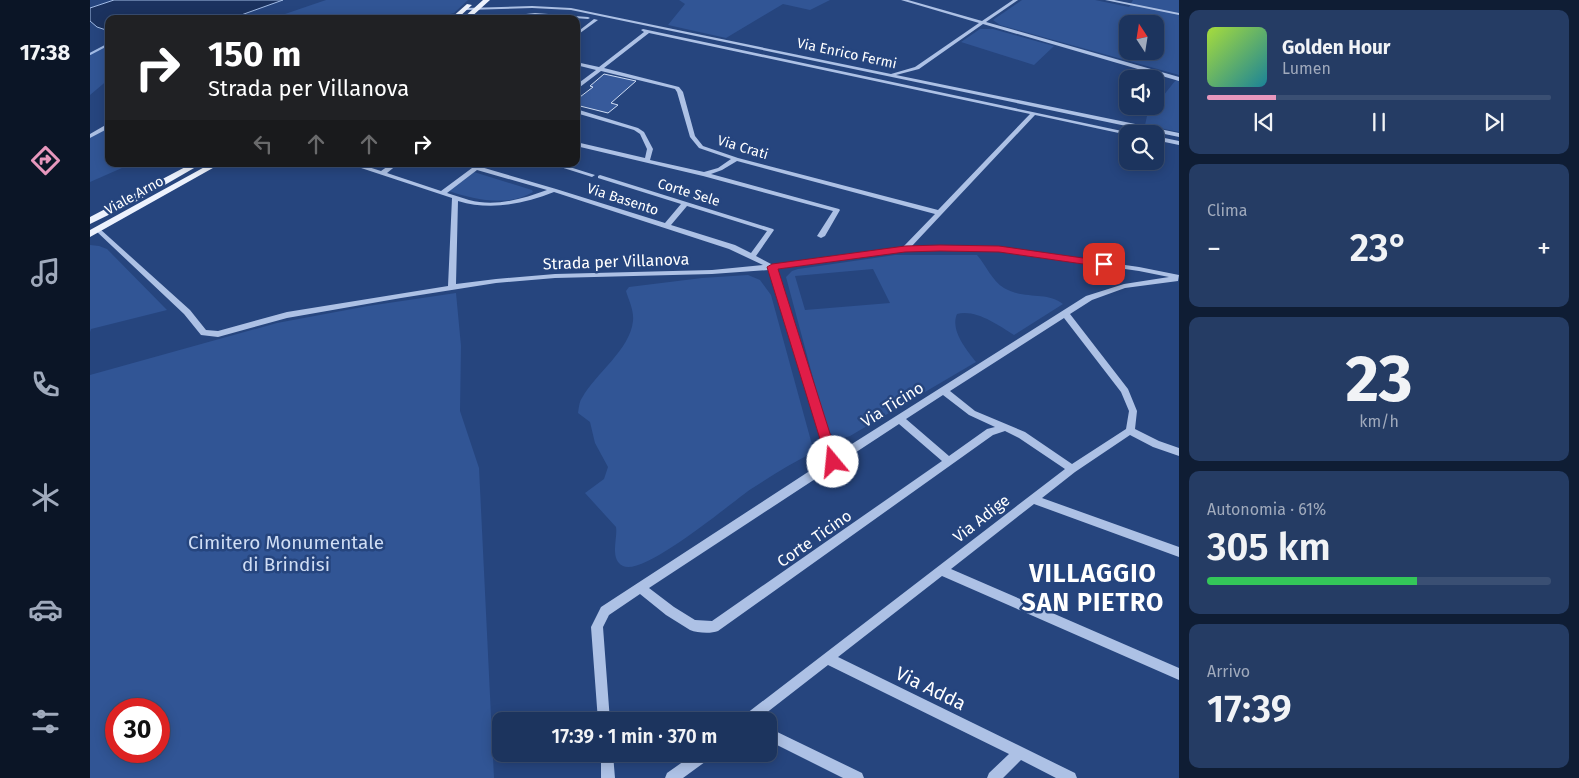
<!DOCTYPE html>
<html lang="it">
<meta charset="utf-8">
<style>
:root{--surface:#1c345e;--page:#253c64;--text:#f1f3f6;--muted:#a0aabc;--line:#3a4f73;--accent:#e797bd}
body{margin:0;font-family:"Fira Sans",sans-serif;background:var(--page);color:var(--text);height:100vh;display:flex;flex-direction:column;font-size:19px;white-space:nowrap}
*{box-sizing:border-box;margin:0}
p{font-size:16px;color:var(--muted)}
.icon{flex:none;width:28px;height:28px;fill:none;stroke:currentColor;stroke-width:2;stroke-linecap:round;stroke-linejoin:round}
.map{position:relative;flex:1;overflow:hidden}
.drawer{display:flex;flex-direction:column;gap:10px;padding:10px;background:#0f1d34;width:400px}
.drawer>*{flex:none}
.guide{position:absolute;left:15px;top:15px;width:475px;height:152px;border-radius:10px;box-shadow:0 2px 12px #0003,0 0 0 1px var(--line);background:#202124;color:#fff;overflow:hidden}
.needle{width:32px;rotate:348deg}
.controls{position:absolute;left:1029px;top:15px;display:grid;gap:10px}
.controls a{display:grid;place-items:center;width:45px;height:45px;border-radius:10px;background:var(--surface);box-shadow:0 2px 12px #0003,0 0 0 1px var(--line);font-size:25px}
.speed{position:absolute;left:15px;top:698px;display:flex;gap:10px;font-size:25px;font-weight:700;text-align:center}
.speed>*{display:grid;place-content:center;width:65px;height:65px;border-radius:50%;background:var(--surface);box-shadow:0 2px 12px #0003,0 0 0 1px var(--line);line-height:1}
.speed .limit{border:8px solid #d22;background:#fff;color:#111}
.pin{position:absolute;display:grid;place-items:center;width:42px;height:42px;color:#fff;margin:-21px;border-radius:10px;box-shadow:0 2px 8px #0006}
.me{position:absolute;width:55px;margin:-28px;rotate:343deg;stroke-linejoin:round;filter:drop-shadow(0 0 4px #0008)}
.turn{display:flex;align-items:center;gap:18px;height:105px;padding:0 20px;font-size:22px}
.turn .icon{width:65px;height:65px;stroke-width:2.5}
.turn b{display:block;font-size:35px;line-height:42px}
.lanes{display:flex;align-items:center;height:48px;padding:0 20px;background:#0003;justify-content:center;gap:25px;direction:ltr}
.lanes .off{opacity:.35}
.big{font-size:38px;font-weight:600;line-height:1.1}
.drawer .card{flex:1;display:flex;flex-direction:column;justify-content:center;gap:8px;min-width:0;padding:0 18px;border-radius:10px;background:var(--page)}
.drawer .dial{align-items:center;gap:0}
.dial b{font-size:65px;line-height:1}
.song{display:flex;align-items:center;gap:15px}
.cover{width:60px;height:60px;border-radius:8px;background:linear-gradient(135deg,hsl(80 70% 55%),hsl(190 70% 35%))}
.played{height:5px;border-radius:2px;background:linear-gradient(90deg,var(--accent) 20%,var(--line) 20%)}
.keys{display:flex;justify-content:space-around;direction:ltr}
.heat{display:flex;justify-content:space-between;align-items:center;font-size:28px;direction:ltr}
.charge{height:8px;border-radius:4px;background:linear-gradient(90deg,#34c759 61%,var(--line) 0)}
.trip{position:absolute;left:402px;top:712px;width:285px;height:50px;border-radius:10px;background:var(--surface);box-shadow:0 2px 12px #0003,0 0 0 1px var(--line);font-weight:600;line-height:50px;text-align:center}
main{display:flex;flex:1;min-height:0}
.tab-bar{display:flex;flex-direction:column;width:90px;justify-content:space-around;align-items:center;background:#0b1526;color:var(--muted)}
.tab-bar .icon{width:35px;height:35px}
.tab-bar .on{color:var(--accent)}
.tab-bar b{font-size:22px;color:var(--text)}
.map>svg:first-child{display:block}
.green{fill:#315595;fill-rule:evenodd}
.water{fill:#1b325f;stroke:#a1bbe6}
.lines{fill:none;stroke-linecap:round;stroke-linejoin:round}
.stream{stroke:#a1bbe6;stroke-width:2}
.building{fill:#375a9b;stroke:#cfddf4}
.minor{fill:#adc1e5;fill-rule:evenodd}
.major{fill:#edf2fd;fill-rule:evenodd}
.route{fill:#e11d48;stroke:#92132f}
.labels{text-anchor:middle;stroke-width:5;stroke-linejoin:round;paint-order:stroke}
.far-street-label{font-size:14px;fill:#fff;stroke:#26457e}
.street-label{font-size:16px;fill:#fff;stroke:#26457e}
.near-park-label{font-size:19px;fill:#cfddf4;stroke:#26457e}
.near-street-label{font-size:19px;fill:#fff;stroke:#26457e}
.near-district-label{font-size:25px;font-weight:bold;letter-spacing:1px;fill:#fff;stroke:#26457e}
</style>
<main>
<nav class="tab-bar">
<b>17:38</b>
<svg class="icon on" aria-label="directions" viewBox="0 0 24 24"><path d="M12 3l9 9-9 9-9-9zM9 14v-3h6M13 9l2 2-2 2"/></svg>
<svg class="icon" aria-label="music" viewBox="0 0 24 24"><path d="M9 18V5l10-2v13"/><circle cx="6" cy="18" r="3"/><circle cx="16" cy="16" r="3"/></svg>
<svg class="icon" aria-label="phone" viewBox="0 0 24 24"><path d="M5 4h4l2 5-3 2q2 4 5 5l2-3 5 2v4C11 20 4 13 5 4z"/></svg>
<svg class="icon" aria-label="climate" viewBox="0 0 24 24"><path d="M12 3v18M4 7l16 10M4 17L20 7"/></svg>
<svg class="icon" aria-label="car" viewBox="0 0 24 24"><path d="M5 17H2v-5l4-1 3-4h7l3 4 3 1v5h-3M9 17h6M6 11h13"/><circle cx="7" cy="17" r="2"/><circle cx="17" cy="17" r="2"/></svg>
<svg class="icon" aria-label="filters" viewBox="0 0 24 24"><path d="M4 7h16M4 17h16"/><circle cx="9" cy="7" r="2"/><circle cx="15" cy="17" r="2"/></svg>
</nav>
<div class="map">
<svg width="1089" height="778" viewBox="0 0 1089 778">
<rect width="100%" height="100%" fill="#26457e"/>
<!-- green -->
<path class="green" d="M236,0h142l-14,13 -24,6h-152l7,-5z
M589,0h151l-20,10 -27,-6 -57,34 -58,-13 17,-21z
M932,0h73l34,7 4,-7h46v75l-179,-50 -7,-5zM1038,24h27v27h-27z
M890,29h13l61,17 -20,19 -73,-23z
M15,46l4,1v32l-19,16v-41z
M1089,79v53l-34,-7 2,-9 28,-35z
M19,127v37h22l-41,18v-44z
M384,172l58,18 1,2c-25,15 -58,8 -84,-1z
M0,245l9,1 8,3 60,61 -76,19 -1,3z
M805,255h82c9,10 15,26 27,33 20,12 43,3 59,16l-49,31c-16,-10 -38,-26 -57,-21 -7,16 9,35 19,48l-126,74c-10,3 -15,2 -23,-6l-41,-153 6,-6 6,-2zM783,269l17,34 -85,7 -10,-34z
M658,275l12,5 11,15 43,157c-22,11 -43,24 -63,37 -20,14 -108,88 -128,77 -14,-7 -5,-28 -7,-39l-31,-34 19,-14 4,-12 -13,-24 -5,-21 -12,-9c1,-5 1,-11 4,-15 13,-24 48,-48 51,-77 1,-11 -4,-20 -7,-30l3,-4 73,-9z
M366,293l5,53 -1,65 19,57 15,310h-404v-403l187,-52 91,-17zM26,709h43v42h-43z"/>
<!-- water -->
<path class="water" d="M24,0h169l-53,19h-121v12l-12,-4 -7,-6v-13z"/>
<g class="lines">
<!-- stream -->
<path class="stream" d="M0,54l19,-10"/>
</g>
<!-- building -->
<path class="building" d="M514,74l32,7 -25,22 7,2 -10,8 -32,-8v-5l17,-13 -3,-1z"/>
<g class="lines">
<!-- minor -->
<path class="minor" d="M811,0h7l74,21 31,-21h5l-32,22 193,55v4l-196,-57 -64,45 -23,6 283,58v4l-608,-127 -39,-2 -66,2 -2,-1 2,-1 66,-2 39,2 320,66 24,-7 64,-44z
M1015,0h9l65,13v2z
M445,13l53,4 2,1 -2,1 -53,-4 -34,4h-19z
M504,19l4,1 -22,16v-3z
M553,29l493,105 -8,1 -93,-20 -124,132h88l140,20 40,8 -1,6 -53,7 -33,12 -22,14 58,75 9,22 -2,18 24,12 20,7v8l-26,-9 -23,-12 -55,37 -33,26 137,49v10l-145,-53 -83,65 228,99v12l-237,-104 -104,81 237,116 2,5h-21l-35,-18 -18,18h-16l2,-5 20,-19 -181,-89 -72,56h-16l2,-4 323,-248 -46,-31 -14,-7 -12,4 -275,196c-7,3 -21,2 -28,-1l-24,-15 -26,-21 -31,21 -6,12 7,94h-12l-7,-94 10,-20 227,-148 -59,-189 -57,4 -157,4 -59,5 -95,15 -114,20 -69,19 -17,-2 -17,-21 -89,-84 1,-1h4l90,81 16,20 12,1 69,-19 161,-26 4,-88 -100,-33 -1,-1h8l22,7 10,-7h7l-11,9 54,18 31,-23 -11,-3 -1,-1 15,2 6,-1v2l75,22 109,34 16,-19 -83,-26v-2l2,-1 173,54 1,1 -18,26 17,9 130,-18 32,-33 -198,-53 -15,9 -11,4 128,35 1,1 -15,26 -4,2 -4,-2 16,-25 -130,-35 -127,-30v-4l69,16 2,-9 -7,-15 -6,-4 -58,-17v-4l62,19 6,4 9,17 -3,11 54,12 14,-4 13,-9 -32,-11 -9,-11 -13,-45 -2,-3 -74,-18 -25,19v-5l20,-15 -20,-5v-3l23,5 45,-35 -3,-2zM559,33l381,81 -92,96 -200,-52 -35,-12 -8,-10 -12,-44 -4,-5 -75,-19zM387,170l70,20c-24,9 -52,17 -78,10 -7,-2 -15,-5 -22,-7zM464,192l175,57 34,16 -51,5 -157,4 -59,5 -40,5 2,-83c33,10 65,3 96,-9zM597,206l80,25 -16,22 -16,-8 -64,-20zM815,251h94l140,20 30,6 -45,7 -38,12 -250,158 -60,-185zM974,318l57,74 8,19 -3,18 -54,35 -47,-32 -50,-21 -25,-20zM853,395l26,20 26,12 -8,2 -38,27 -43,-37zM809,424l43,37 -230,160 -17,-1 -21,-13 -25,-19z
M19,123v5l-19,10v-4z
M1065,136l24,5v4l-24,-5z
M461,164h9l35,11 -3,2z
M679,728l93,45 2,5h-21l-74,-37z
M511,754h12l2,24h-14z
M604,754h16l-1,5 -26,19h-18l2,-5z"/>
<!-- major -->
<path class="major" d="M393,0h7l-21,19h-7z
M377,4l5,1 -15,14h-7z
M101,164h10l-64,37 -47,23v-7z
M120,164h10l-130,73v-7z"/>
</g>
<!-- route -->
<path class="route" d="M850,245l59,1 105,15 4,3 -4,3 -105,-15 -59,-1 -35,1 -127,17 61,193 -2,3h-9l-61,-198 5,-3 133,-18z"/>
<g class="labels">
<!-- far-street labels -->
<g class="far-street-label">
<text transform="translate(757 53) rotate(12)" y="5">Via Enrico Fermi</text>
<text transform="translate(653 147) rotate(17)" y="5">Via Crati</text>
<text transform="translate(599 192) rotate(17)" y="5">Corte Sele</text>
<text transform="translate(44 195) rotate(-29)" y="5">Viale Arno</text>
<text transform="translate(533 199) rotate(18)" y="5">Via Basento</text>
</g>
<!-- street labels -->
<g class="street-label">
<text transform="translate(526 261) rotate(-2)" y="6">Strada per Villanova</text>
<text transform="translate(802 404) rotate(-32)" y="6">Via Ticino</text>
<text transform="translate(891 518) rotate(-38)" y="6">Via Adige</text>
<text transform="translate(724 538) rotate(-35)" y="6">Corte Ticino</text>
</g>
<!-- near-park labels -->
<g class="near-park-label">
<text x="196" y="549">Cimitero Monumentale<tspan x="196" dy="22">di Brindisi</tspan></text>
</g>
<!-- near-street labels -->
<g class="near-street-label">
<text transform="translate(841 688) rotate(26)" y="7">Via Adda</text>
</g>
<!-- near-district labels -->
<g class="near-district-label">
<text x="1003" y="582">VILLAGGIO<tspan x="1003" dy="29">SAN PIETRO</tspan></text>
</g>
</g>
</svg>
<div class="controls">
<a><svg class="needle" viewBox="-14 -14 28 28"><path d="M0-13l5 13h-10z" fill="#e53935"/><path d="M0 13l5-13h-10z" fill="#a0aabc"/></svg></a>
<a><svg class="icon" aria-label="sound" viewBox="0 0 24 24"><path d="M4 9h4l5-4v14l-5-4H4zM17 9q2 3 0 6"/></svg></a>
<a><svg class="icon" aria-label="search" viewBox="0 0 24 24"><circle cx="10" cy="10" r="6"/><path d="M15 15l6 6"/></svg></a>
</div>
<div class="speed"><div class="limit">30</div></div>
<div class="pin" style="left:1014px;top:264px;background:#d93025"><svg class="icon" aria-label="arrive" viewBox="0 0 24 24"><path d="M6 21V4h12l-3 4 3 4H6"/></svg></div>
<svg class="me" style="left:743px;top:462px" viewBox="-20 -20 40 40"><circle r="19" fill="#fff"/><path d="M0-13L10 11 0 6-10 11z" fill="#e11d48"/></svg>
<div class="trip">17:39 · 1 min · 370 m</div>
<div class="guide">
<div class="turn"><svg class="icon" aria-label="right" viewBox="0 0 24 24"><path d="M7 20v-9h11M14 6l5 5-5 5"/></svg><div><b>150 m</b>Strada per Villanova</div></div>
<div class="lanes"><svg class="icon off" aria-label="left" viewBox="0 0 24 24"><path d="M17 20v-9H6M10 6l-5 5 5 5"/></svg><svg class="icon off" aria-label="ahead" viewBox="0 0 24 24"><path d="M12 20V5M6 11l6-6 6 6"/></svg><svg class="icon off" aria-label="ahead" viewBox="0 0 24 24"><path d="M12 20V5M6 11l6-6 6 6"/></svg><svg class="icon" aria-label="right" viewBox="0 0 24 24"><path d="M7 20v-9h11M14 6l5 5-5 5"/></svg></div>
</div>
</div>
<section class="drawer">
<div class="card">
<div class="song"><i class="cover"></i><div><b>Golden Hour</b><p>Lumen</p></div></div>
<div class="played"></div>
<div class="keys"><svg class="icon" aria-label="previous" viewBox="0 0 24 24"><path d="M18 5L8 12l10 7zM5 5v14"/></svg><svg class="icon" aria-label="pause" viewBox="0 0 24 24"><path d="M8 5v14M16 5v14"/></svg><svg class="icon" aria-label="next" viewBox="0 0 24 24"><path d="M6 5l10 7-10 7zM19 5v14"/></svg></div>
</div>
<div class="card"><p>Clima</p>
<div class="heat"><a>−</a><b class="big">23°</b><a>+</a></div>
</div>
<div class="card dial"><b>23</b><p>km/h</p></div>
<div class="card"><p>Autonomia · 61%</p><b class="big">305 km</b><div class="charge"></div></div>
<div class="card"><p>Arrivo</p><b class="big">17:39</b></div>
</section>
</main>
